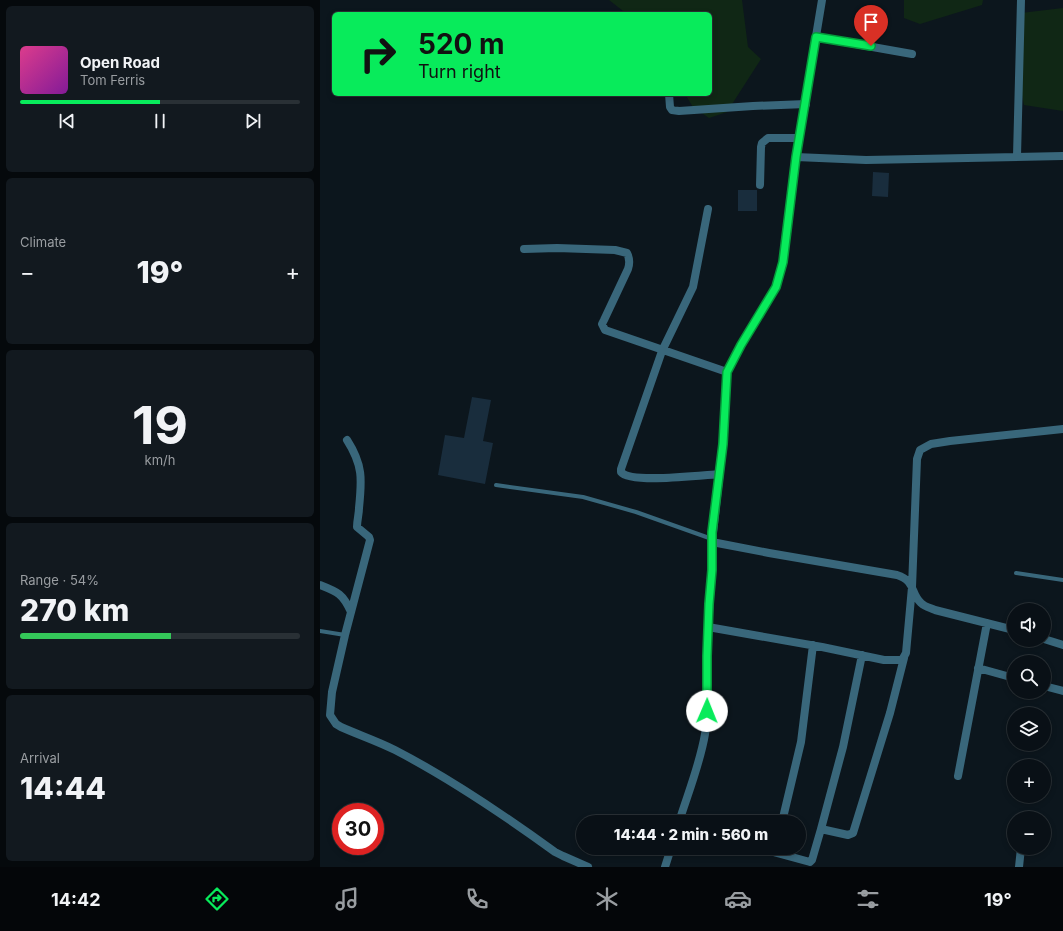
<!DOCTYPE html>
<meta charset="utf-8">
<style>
:root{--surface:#091016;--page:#12191f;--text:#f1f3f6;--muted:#999da1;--line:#293035;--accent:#08eb5b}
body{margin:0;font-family:Inter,sans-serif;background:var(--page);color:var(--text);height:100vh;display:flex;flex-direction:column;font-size:15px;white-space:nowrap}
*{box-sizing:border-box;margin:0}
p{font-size:13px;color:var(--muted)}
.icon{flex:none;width:22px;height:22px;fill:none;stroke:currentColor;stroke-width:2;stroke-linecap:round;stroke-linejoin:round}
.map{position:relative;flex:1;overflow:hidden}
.panel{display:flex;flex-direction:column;gap:6px;padding:6px;background:#05090c;width:320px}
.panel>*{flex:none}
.hud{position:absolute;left:12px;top:12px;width:380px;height:84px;border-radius:6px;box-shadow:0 2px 6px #0003,0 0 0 1px var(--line);background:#08eb5b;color:#111;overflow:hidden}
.tools{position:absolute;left:687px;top:603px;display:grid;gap:8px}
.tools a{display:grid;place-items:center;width:44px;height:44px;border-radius:50%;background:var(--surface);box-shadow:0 2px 6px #0003,0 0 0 1px var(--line);font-size:20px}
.speed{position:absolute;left:12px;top:803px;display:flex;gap:8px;font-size:20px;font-weight:700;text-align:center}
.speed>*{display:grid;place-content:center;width:52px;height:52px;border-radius:50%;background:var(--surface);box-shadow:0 2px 6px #0003,0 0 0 1px var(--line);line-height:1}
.speed .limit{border:6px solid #d22;background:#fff;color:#111}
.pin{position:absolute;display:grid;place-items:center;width:34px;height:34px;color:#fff;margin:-41px -17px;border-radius:50% 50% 50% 0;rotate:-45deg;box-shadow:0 0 4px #0007}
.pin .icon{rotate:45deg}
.me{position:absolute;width:44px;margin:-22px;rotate:1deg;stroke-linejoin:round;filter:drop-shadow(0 0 3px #0008)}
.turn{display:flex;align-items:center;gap:14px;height:84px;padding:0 20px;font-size:18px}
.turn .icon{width:52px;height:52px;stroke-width:2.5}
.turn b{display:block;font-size:28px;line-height:34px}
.big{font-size:30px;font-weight:800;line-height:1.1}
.panel .tile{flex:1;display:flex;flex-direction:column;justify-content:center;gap:6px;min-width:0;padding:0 14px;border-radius:6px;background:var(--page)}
.panel .dial{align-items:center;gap:0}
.dial b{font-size:52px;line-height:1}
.song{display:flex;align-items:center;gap:12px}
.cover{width:48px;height:48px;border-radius:6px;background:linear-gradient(135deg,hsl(330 70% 55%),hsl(290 70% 35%))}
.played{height:4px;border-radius:2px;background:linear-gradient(90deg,var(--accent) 50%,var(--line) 50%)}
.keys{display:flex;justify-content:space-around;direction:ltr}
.heat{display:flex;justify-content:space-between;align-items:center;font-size:22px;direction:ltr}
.charge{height:6px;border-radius:3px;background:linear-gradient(90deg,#34c759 54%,var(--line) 0)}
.trip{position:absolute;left:256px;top:815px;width:230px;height:40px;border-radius:20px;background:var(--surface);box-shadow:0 2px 6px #0003,0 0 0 1px var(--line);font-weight:800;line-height:40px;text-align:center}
.menu{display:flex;height:64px;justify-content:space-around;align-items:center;background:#040609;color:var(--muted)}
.menu .icon{width:28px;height:28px}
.menu .current{color:var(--accent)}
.menu b{font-size:18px;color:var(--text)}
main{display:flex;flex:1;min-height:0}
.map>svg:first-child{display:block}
.green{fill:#102715}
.building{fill:#192d3d}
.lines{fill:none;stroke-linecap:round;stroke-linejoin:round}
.service{stroke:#39677b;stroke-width:4}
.minor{stroke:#39677b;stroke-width:8}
.route-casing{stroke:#05993b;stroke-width:10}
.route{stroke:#08eb5b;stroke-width:7}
</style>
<main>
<section class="panel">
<div class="tile">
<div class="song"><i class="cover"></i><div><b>Open Road</b><p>Tom Ferris</p></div></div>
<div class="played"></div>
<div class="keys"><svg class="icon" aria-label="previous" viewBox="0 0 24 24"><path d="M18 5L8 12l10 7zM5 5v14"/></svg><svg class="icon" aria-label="pause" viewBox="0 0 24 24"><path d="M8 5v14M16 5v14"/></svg><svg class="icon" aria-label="next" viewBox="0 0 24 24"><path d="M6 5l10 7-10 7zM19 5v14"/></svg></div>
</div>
<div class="tile"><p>Climate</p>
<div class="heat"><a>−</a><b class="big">19°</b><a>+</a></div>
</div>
<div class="tile dial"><b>19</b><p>km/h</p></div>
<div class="tile"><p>Range · 54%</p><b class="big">270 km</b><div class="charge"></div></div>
<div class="tile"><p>Arrival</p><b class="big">14:44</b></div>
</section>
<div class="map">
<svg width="743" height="867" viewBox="0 0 743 867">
<rect width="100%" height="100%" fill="#0c161d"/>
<!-- green -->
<path class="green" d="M289,0h133l6,47 13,12 -34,53 -18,6 -16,-11 -8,-13h25v-80h-83z
M584,0h79l-1,5 -62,19 -16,-6z
M743,8v103l-39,-6 -4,-19 1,-73z"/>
<!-- building -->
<path class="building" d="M553,172l16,1 -1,24 -16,-1z
M418,190h19v21h-19z
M152,397l19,3 -8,41 10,2 -8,41 -47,-9 7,-40 19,3z"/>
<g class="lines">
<!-- service -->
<path class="service" d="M176,485l87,12 53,15 76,27
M696,573l47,7
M0,631l25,4"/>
<!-- minor -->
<path class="minor" d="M502,0l-26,157 -13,106 -7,24 -35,58 -14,27 -4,72 -11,98 57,11 128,22c19,6 13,18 24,28 4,4 10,5 14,7l79,20
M496,37l96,17
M349,94l1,13 2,3 7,1 74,-5 53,-2
M697,156l4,-156
M476,157l70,3 197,-4
M440,185l1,-38 1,-4 6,-5h31
M388,209l-15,78 -31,64 -41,118v3c9,12 82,3 99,2
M204,249l33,-1 58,2 12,3c3,6 3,10 1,16l-24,51 -2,4 3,6 122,42
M27,440c16,25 15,39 12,68 0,6 -2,12 -2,19l12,10 1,3 -25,95 -13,57 -2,23 6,9 5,3c18,8 36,14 54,23 56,29 109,65 160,102l8,4 25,11
M0,585c18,7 23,9 31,27
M388,627l114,20 62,13h18l4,-7 6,-66 5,-128 3,-9 11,-6 19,-3 113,-12
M724,639l19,6
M658,668l36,10
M724,686l19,5
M638,776l29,-153
M359,822c9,-29 21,-58 26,-88 5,-26 2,-53 2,-79 1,-38 5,-75 5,-113
M462,822l19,-80 12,-97
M501,829l22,-82 19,-92
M439,848l51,14 2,-2 9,-31 27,6 5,-2 37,-120 14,-55
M345,867l6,-19
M699,867l2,-19"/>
</g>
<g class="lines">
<defs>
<path id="route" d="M387,711v-55l2,-52 3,-34v-38l11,-88 4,-72 14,-27 35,-58 7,-25 13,-105 20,-120 55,9"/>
</defs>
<!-- route casing -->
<use href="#route" class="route-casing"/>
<!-- route -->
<use href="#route" class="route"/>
</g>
</svg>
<div class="tools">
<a><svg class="icon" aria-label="sound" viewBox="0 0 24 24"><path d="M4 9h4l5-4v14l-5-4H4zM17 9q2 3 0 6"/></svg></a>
<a><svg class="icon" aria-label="search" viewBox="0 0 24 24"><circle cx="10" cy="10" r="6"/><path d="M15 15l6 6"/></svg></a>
<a><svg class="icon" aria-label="layers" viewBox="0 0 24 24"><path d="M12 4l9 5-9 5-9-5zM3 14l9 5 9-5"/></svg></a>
<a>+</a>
<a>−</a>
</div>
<div class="speed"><div class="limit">30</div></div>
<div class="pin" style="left:551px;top:46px;background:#d93025"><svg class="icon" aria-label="arrive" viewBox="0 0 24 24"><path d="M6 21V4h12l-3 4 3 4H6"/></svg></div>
<svg class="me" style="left:387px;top:711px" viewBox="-20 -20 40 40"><circle r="19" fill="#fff"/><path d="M0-13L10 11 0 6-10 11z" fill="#08eb5b"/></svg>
<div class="trip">14:44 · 2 min · 560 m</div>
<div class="hud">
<div class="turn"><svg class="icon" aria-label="right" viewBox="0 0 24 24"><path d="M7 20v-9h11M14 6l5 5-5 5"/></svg><div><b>520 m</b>Turn right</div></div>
</div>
</div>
</main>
<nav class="menu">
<b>14:42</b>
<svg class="icon current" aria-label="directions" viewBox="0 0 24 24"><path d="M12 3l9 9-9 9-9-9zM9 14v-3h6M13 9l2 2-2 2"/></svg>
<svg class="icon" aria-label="music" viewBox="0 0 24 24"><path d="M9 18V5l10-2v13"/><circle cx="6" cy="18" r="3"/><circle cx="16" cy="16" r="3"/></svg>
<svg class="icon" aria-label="phone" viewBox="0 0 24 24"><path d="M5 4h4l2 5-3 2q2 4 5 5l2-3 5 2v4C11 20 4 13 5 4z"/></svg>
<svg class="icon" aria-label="climate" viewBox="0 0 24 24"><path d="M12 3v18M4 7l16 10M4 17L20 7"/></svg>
<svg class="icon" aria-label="car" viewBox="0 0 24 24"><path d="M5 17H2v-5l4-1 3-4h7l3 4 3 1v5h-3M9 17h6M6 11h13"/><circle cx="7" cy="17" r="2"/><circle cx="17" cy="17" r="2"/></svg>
<svg class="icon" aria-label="filters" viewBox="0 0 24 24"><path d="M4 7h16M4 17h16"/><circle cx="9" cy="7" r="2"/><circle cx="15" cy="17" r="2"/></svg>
<b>19°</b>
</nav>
